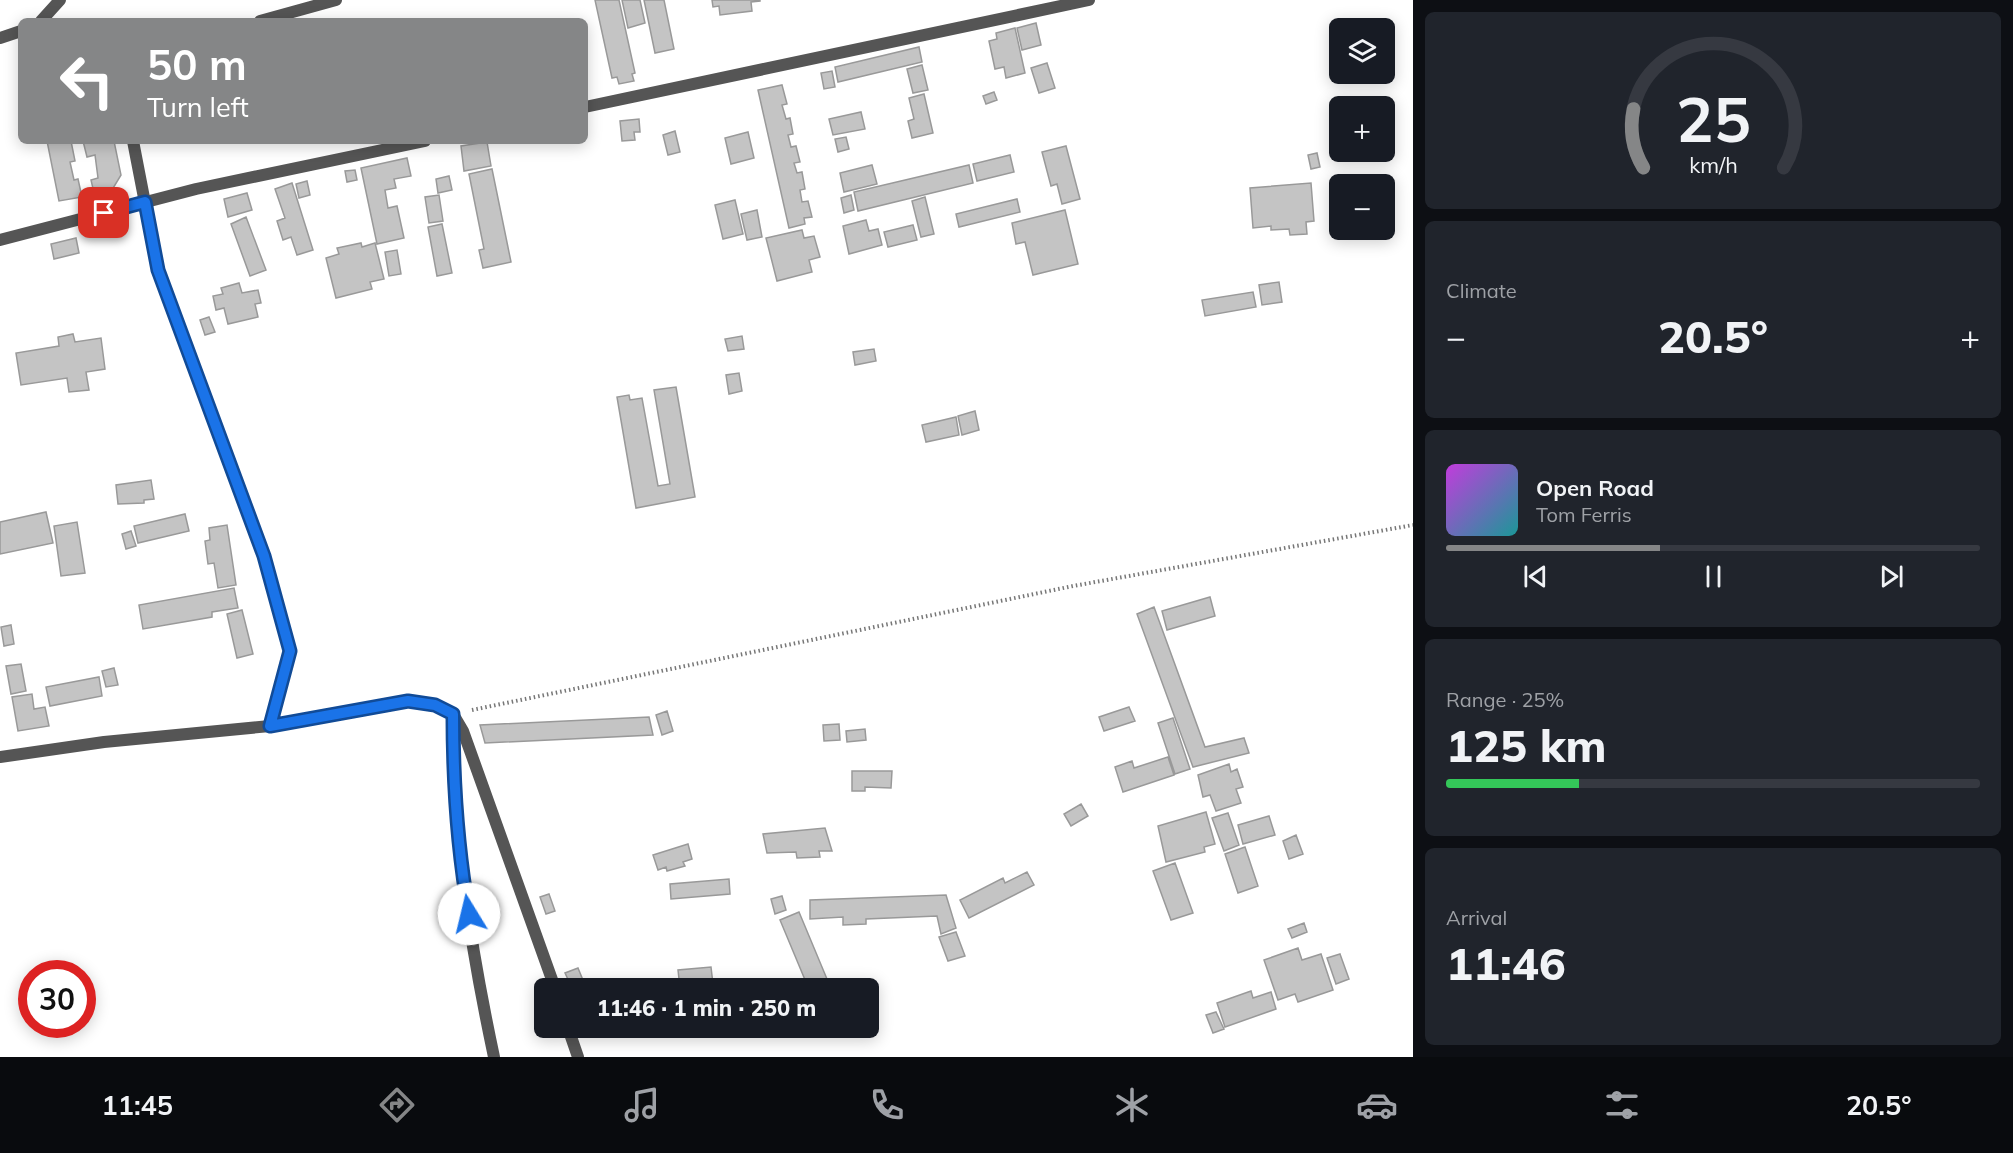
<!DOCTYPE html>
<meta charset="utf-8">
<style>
:root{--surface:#171b24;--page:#20242c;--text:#f1f3f6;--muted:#9ea1a6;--line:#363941;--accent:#858687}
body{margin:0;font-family:Mulish,sans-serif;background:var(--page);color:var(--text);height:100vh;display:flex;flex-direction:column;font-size:22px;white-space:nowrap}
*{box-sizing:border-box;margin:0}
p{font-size:20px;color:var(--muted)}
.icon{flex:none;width:33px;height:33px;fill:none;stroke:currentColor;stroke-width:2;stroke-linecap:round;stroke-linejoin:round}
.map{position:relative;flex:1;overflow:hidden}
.details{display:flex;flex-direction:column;gap:12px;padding:12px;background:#0d0f14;width:600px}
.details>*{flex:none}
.top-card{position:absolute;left:18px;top:18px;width:570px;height:126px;border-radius:9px;box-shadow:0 3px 15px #0003;background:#858687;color:#fff;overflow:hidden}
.buttons{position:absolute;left:1329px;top:18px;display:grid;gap:12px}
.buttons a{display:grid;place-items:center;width:66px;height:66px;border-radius:9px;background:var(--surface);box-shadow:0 3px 15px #0003;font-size:30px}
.speed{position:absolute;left:18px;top:960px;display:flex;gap:12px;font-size:30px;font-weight:700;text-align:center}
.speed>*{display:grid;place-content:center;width:78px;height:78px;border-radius:50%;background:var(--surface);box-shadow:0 3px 15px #0003;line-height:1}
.speed .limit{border:9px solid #d22;background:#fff;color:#111}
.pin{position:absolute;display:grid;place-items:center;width:51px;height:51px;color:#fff;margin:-26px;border-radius:12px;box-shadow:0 3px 9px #0006}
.me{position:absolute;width:66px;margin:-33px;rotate:351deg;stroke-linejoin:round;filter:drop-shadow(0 0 4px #0008)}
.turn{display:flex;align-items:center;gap:21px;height:126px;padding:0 30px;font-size:27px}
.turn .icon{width:78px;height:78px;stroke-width:2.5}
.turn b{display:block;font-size:42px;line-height:51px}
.big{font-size:45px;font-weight:800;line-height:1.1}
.details .widget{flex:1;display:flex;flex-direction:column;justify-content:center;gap:9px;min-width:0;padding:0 21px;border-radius:9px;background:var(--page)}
.details .dial{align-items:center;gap:0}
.dial svg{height:156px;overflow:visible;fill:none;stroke:var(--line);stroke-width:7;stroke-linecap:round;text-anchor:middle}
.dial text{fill:var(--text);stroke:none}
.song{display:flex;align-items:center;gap:18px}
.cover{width:72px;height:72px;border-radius:9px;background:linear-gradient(135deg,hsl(290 70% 55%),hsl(180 70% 35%))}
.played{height:6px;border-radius:3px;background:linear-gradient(90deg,var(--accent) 40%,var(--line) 40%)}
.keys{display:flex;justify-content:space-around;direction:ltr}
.heat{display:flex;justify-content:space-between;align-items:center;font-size:33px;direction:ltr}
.charge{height:9px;border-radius:4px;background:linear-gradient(90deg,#34c759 25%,var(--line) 0)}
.trip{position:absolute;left:534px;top:978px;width:345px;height:60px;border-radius:9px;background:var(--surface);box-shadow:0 3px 15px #0003;font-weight:800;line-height:60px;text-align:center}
.tab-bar{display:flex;height:96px;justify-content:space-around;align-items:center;background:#090b0e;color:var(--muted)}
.tab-bar .icon{width:42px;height:42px}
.tab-bar .selected{color:var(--accent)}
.tab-bar b{font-size:27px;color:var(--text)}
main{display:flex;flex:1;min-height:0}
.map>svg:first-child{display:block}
.building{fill:#c4c4c4;stroke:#999;stroke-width:1.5}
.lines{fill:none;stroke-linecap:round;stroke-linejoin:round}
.path{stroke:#777;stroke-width:4;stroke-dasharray:1.5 3;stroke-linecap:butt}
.minor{stroke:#555;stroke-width:12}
.route-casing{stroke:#114b97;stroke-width:15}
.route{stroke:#1a73e8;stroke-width:10}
</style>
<main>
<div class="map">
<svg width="1413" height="1057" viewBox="0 0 1413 1057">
<rect width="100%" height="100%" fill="#fff"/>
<!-- building -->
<path class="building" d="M595,0h24l16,73 -3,1 2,7 -15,3 -2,-7 -5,1z
M622,0h18l5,23 -17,5z
M644,0h20l10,49 -19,4z
M712,0h48v1l-9,1 1,9 -32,4 -1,-9 -6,1z
M1036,23l5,22 -19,5 -5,-22z
M1015,28l10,45 -19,5 -2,-11 -9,2 -6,-28 8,-2 -1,-6z
M919,47l3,15 -84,20 -3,-15z
M1047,63l8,25 -16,5 -8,-25z
M922,65l6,25 -15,3 -6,-24z
M832,71l3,16 -11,2 -3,-16z
M782,85l5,19 -5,1 4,14 4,-1 3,16 -5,1 3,12 5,-1 4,16 -6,1 3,10 5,-1 3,17 -5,1 2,12 6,-1 4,16 -8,1 1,6 -16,4 -31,-138z
M994,92l3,8 -11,4 -3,-8z
M924,94l9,39 -21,5 -4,-17 6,-2 -5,-21z
M861,112l4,17 -32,6 -4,-16z
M639,119l1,13h-6l1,8 -13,1 -2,-20z
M675,131l5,21 -12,3 -5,-20z
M748,132l6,26 -23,6 -6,-26z
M846,137l3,12 -11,3 -3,-13z
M47,141h24l4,20 -5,1 4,18 4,-1 4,18 -23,4z
M83,141h31l7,34 -9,15 -17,7 -4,-17 7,-2 -3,-23 -8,2z
M487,142l4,24 -27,5 -3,-25z
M1066,146l14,53 -18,5 -5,-20 -6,2 -9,-34z
M1317,153l3,14 -9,2 -3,-14z
M1010,155l4,17 -37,9 -4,-17z
M407,158l4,18 -17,3 2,9 -11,2 3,18 9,-2 7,32 -27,6 -16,-76z
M872,165l5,19 -33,8 -4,-19z
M969,165l4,18 -115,28 -4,-19z
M492,169l19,93 -28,6 -4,-18 5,-1 -15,-75z
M355,170l2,10 -10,2 -2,-11z
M449,176l3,14 -14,3 -2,-14z
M307,181l3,14 -11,3 -3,-14z
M292,183l21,67 -16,5 -6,-18 -8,3 -6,-19 8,-3 -10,-29z
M1311,183l3,38 -8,1 1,12 -17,1 -1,-6 -18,1v-4l-18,2 -3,-40z
M247,193l5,17 -24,7 -4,-18z
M439,195l4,26 -14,2 -4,-26z
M851,195l3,15 -10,3 -3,-15z
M925,197l9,37 -13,3 -9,-36z
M1017,199l3,13 -61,15 -3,-13z
M735,200l8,34 -20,5 -8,-34z
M757,210l5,27 -15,3 -6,-26z
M1065,210l13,54 -45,11 -8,-33 -9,2 -4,-21z
M246,217l20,53 -16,6 -19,-52z
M866,220l3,11 9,-2 4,16 -33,9 -6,-28z
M442,224l10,49 -15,3 -9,-49z
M913,225l4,15 -29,7 -4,-15z
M802,230l2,8 10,-2 6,21 -11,3 3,12 -35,9 -11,-43z
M76,238l3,15 -25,6 -3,-15z
M361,243l1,4 13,-4 9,36 -14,3 2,7 -36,9 -10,-40 13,-4 -2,-6z
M397,250l4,24 -12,2 -4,-24z
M1279,282l3,20 -20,3 -3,-20z
M239,283l3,10 16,-3 3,13 -6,1 3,13 -30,7 -4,-16 -8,2 -3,-14 10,-2 -2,-6z
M1253,292l3,15 -51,9 -3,-16z
M209,317l6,15 -10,3 -5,-15z
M73,334l2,8 26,-4 4,31 -19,3 3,18 -20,2 -2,-14 -46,7 -5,-32 43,-7 -1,-9z
M742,336l2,13 -16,2 -3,-12z
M874,349l2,12 -21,4 -2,-13z
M739,373l3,18 -13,3 -3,-19z
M676,387l19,110 -59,11 -19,-111 12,-2 1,5 12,-2 16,88 12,-2 -16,-94z
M975,411l4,19 -17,5 -4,-19z
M956,417l3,18 -33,7 -4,-17z
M151,480l3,19 -10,1v3l-26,1 -2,-19z
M46,512l7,31 -53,11v-32z
M185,514l4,17 -51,12 -4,-17z
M77,522l8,51 -24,3 -7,-50z
M227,525l9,60 -18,3 -4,-25 -6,1 -3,-23 5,-1 -1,-12z
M131,531l5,15 -10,3 -4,-15z
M234,588l4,20 -26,4v5l-69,12 -4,-24z
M1210,597l5,19 -48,14 -5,-19z
M1154,607l51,140 39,-9 5,15 -56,14 -56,-153z
M242,610l11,44 -16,4 -10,-44z
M11,625l3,19 -10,2 -3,-19z
M21,664l5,27 -15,3 -5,-28z
M114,668l4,17 -12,2 -4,-16z
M99,677l3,19 -52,10 -4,-19z
M32,694l2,15 11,-2 4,19 -31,5 -6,-34z
M1129,707l6,14 -31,10 -5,-14z
M667,711l6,20 -11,4 -6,-20z
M649,717l4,18 -168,8 -5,-18z
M1173,718l17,51 -15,5 -17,-51z
M839,724l1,16 -16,1 -1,-16z
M865,729l1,11 -19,2 -1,-11z
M1168,757l6,18 -51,17 -8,-25 17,-6 2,7z
M1229,764l2,8 6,-3 6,18 -7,2 5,14 -25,8 -6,-16 -7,2 -5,-22z
M852,771h40l-1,17 -26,-1v4h-13z
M1081,804l7,12 -17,10 -7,-12z
M1206,812l9,32 -11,3 1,5 -39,10 -8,-36z
M1228,813l11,32 -15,6 -12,-33z
M1269,816l6,19 -32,9 -5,-19z
M825,828l7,23h-13l1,6 -23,1 -1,-6 -29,1 -4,-19z
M1296,835l7,19 -14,5 -6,-18z
M688,844l4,15 -9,3 2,4 -18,5 -1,-4 -8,3 -5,-15z
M1245,847l13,39 -20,7 -13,-39z
M1175,863l18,50 -22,7 -18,-49z
M1027,872l7,13 -65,33 -9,-18 43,-22 2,5z
M729,879l1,15 -59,5 -1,-15z
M549,894l6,17 -9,3 -6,-17z
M946,895l10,33 -15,6 -4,-18 -71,3v5l-23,1v-8l-33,2v-19z
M782,896l4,14 -11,4 -4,-15z
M799,912l28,67 -19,8 -28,-67z
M1304,923l3,9 -15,6 -4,-9z
M956,932l9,24 -17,5 -9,-24z
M1298,948l4,12 19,-6 12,36 -35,12 -3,-8 -17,6 -14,-40z
M1340,954l9,25 -13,5 -9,-26z
M711,967l2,17 -33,4 -2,-18z
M578,968l7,17 6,-3 3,6h-22l-7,-15z
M1251,991l2,7 18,-6 5,17 -51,18 -8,-24z
M1216,1012l8,17 -11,4 -7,-18z"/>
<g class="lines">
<!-- path -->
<path class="path" d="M472,710l601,-124 340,-61"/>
<!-- minor -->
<path class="minor" d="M41,21l19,-21
M260,21l76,-21
M0,38l21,-7
M585,107l504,-107
M133,141l25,129 106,286 26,95 -20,75
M0,240l196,-51 229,-48
M453,714c-1,116 17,230 41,343
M0,757l104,-15 166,-16 138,-25 27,4 18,9 10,17 92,257
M568,1028l10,29"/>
</g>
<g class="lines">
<defs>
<path id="route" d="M104,213l41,-11 13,68 106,286 26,95 -20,75 138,-25 27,4 18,9c0,68 4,132 16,200"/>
</defs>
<!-- route casing -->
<use href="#route" class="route-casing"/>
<!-- route -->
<use href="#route" class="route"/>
</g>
</svg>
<div class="buttons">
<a><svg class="icon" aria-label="layers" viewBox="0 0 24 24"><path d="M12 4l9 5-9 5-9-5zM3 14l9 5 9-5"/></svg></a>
<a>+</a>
<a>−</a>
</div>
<div class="speed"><div class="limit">30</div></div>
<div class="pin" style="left:104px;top:213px;background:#d93025"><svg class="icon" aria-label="arrive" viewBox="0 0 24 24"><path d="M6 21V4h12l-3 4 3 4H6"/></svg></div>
<svg class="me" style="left:469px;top:914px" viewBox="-20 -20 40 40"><circle r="19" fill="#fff"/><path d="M0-13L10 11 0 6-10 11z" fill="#1a73e8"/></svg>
<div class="trip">11:46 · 1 min · 250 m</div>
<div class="top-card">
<div class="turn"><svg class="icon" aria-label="left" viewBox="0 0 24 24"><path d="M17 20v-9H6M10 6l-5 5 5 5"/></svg><div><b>50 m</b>Turn left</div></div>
</div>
</div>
<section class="details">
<div class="widget dial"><svg viewBox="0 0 100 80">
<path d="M14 69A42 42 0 1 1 86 69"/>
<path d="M14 69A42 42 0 0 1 9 39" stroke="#858687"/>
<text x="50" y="56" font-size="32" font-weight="700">25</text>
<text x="50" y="72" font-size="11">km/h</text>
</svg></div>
<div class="widget"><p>Climate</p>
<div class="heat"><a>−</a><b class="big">20.5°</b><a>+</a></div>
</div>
<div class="widget">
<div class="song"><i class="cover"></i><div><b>Open Road</b><p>Tom Ferris</p></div></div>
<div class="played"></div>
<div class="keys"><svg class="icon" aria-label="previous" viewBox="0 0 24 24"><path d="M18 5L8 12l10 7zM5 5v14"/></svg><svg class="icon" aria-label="pause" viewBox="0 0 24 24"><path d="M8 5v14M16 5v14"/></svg><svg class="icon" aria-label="next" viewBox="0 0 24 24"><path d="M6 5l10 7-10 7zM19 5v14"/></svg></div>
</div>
<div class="widget"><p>Range · 25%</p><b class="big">125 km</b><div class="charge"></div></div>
<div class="widget"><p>Arrival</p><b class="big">11:46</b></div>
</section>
</main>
<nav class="tab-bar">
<b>11:45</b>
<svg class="icon selected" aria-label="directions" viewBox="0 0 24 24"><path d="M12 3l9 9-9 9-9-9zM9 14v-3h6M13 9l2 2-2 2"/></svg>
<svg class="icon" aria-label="music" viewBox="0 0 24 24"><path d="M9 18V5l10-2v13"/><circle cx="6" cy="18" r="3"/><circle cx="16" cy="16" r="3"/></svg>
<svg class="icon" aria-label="phone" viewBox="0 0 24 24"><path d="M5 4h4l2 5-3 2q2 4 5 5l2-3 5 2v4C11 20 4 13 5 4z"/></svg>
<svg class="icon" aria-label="climate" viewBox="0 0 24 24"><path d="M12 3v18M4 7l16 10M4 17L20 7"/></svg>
<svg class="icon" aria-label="car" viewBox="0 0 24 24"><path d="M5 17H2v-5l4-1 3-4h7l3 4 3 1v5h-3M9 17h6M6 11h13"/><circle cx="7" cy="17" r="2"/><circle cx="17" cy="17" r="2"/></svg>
<svg class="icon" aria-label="filters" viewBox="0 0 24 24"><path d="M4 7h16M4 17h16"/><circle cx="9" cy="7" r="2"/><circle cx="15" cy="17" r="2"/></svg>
<b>20.5°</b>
</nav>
